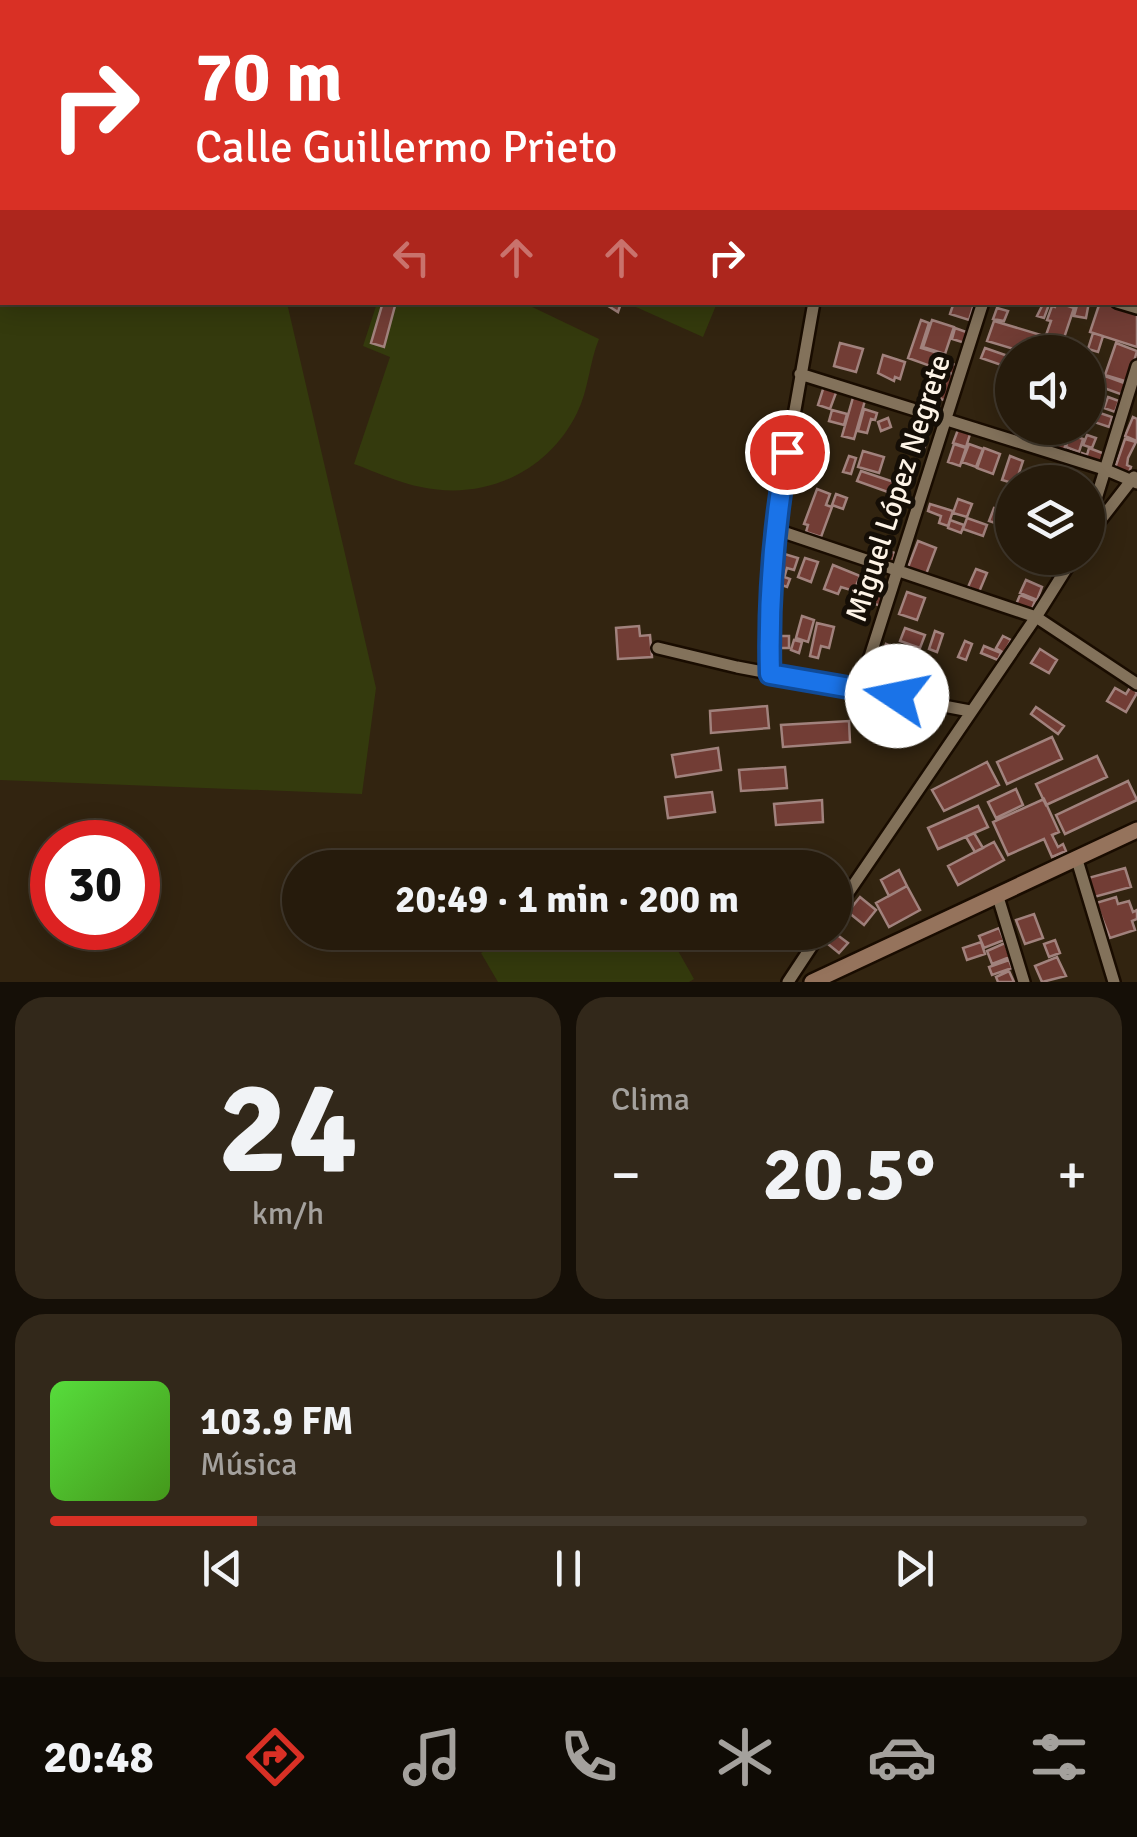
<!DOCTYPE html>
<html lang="es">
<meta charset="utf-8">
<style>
:root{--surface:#261b0c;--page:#32281a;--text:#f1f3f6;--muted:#a4a19d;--line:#42392d;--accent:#d93025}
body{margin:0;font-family:Signika,sans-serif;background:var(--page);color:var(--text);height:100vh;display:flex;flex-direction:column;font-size:38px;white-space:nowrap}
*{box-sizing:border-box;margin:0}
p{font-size:32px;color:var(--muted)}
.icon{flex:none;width:55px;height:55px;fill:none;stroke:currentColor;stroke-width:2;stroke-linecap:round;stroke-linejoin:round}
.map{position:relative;height:982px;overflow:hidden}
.sheet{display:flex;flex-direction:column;gap:15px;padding:15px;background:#150f07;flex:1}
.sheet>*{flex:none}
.top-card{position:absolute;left:0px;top:0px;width:1138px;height:305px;box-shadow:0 5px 25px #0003,0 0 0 2px var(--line);background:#d93025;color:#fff;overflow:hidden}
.fabs{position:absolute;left:995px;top:335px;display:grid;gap:20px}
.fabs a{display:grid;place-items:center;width:110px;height:110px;border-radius:50%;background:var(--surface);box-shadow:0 5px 25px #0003,0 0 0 2px var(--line);font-size:50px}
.speed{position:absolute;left:30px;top:820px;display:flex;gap:20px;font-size:50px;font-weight:700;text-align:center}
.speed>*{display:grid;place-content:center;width:130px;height:130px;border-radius:50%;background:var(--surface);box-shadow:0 5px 25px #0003,0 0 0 2px var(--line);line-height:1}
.speed .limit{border:15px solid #d22;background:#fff;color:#111}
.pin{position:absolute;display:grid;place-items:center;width:85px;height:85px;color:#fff;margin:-42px;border:5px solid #fff;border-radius:50%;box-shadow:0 2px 10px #0007}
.me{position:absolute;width:110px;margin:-55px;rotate:281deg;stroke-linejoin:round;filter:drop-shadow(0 0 8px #0008)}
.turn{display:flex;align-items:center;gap:35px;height:210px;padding:0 30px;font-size:45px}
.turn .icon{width:130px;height:130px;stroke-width:2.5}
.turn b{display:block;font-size:70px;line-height:85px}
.lanes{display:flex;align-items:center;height:95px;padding:0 30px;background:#0003;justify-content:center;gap:50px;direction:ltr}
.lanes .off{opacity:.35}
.big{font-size:75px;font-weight:700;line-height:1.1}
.sheet .widget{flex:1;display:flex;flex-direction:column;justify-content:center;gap:15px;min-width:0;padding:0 35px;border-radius:30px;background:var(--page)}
.sheet .dial{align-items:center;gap:0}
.dial b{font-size:130px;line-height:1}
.song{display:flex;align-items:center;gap:30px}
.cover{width:120px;height:120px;border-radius:15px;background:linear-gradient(135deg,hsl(110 70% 55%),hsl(100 70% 35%))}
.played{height:10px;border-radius:5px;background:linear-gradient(90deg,var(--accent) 20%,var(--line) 20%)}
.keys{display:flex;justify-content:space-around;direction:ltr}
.heat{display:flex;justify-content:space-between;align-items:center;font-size:55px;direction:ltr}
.sheet .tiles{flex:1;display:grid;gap:15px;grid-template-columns:1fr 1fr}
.widget:last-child{grid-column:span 2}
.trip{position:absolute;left:282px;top:850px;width:570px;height:100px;border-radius:50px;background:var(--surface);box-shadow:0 5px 25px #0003,0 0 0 2px var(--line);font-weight:700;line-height:100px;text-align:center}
.tabs{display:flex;height:160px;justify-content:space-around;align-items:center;background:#0f0b05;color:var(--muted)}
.tabs .icon{width:70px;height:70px}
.tabs .selected{color:var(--accent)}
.tabs b{font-size:45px;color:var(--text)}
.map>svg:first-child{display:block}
.green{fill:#343a0d}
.building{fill:#723d35;stroke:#a1827d;stroke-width:2.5}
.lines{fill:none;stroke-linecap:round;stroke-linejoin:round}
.minor-casing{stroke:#190c00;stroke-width:16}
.tertiary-casing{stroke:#190c00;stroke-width:19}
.secondary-casing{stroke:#190c00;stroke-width:20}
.minor{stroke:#83725b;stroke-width:11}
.tertiary{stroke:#83725b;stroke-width:14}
.secondary{stroke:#95735c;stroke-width:15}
.route-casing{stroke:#114b97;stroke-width:25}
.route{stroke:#1a73e8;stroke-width:18}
.labels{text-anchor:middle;stroke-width:10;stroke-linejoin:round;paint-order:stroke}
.street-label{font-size:30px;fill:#fdf3e6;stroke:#150e06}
</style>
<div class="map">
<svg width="1137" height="982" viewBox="0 0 1137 982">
<rect width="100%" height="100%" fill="#322410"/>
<!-- green -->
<path class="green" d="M0,255h2v47l285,1 89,385 -14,106 -362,-14z
M377,303h147l75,36c-10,24 -10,50 -22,74 -29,59 -92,88 -156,74 -22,-4 -45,-15 -67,-23l36,-107 -27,-11z
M627,303h90l-14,34z
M517,933h151l26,46 -5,3h-191l-17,-29z"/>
<!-- building -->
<path class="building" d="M383,302h13l-12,45 -13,-4z
M602,302h14l4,4 -2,6z
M954,302h26l-1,4 -5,-2 -5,16 -19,-6z
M1044,302h6l-6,16 -7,-2z
M1057,302l17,6 -12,36 -17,-6 6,-17 -4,-1 5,-14 3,1z
M1078,302h11l-3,16 -12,-2z
M1100,302l37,10v35l-47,-15z
M997,308l11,3 -4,10 -11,-2z
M921,320l8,3 -8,25 17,5 -5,14 -25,-9z
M932,320l22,7 -9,27 -22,-7z
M994,321l47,14 -6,17h-11l-37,-11z
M955,328l14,5 -4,10 -13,-4z
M1093,333l10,3 -5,16 -10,-3z
M840,343l23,6 -7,23 -22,-6z
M1116,343l21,8 -9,31 -23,-7z
M985,348l26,9 -4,10 -26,-9z
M883,355l22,7 -5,17 -5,-2 -1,4 -16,-8z
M941,360l20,7 -3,9 -20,-7z
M1088,372l13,5 -7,20 -6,-2z
M948,373l9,3 -8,25 -9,-2z
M1105,376l22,8 -4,11 -22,-8z
M928,383l14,5 -3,8 -13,-4z
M824,386l13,4 -7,19 -12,-4z
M854,394l12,3 -12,42 -12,-3z
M1108,397l11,4 -4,11 -11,-4z
M864,409l13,4 -2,7 -4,-1 -4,14 -9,-2z
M832,410l15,4 -3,11 -15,-4z
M1094,411l18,6 -3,10 -18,-6z
M1133,417l4,2v22l-12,-5z
M888,418l3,9 -10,4 -3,-9z
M959,427l12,4 -5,16 -13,-4z
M1040,428h13l-5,15 -12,-4z
M1060,428h11l-5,14 -10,-4 2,-6 7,1 -6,-3z
M913,430l10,3 -1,5 5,2 -3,9 -16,-5z
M1070,434l13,5 -4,13 -13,-5z
M1087,435l9,3 -4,10 -9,-3z
M1054,439l12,4 -3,10 -10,-4z
M1125,439l11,3 -8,16 -1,7 4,2 -2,6 -14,-5z
M954,444l12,4 -6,18 -12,-4z
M969,444l14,5 -7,18 -14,-5z
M984,448l16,6 -7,20 -16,-6z
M1089,448l16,6 -4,11 -21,-7 2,-5 5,2z
M863,451l21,6 -5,16 -21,-6z
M849,456l7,2 -5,16 -8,-2z
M1010,456l13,5 -7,21 -4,1 -10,-3z
M1047,466l13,4 -4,12h-15z
M861,471l39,13 -4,11 -39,-14z
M817,489l13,5 -4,11 6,2 -11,30 -15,-5 2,-7 -4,-1z
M836,494l11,4 -4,11 -11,-4z
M958,499l14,5 -5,13 -14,-4z
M930,504l23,7 -5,15 -9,-3 2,-7 -13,-5z
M994,508l12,4 -5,13 -12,-4z
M967,518l20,7 -4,11 -20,-7z
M950,520l14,5 -3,8 -13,-5z
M918,541l18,7 -11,29 -18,-7z
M879,548l16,5 -3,11 -16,-5z
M781,553l17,5 -4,12 -7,-2 -2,7 -9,-3z
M805,558l13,4 -7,20 -13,-5z
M833,565l27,11 -6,15 -13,-4 -3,7 -14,-5z
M976,569l11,4 -8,19 -11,-5z
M776,574l14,5 -3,8 -14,-5z
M1026,580l16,7 -5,13 -17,-7z
M861,581l25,8 -5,17 -25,-8z
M907,592l18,6 -8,22 -18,-6z
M1020,595l15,6 -5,13 -15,-7z
M802,616l12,4 -6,22 -12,-4z
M817,623l17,4 -5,21 -8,-2 -3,12 -8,-2z
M639,626l1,10 10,-1 2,22 -34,2 -2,-31z
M905,628l20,7 -5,13 -20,-7z
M935,631l8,3 -6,18 -8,-3z
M776,636h13v12h-13z
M1003,636l8,4 -7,13 -8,-5z
M794,640l8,2 -3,11 -8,-3z
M965,641l7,3 -6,16 -8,-3z
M886,644l15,6 -5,16 -16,-5z
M984,646l17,7 -3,7 -17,-7z
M1040,649l17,11 -8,13 -18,-10z
M884,670l13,5 -2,7 -14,-5z
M1131,686l6,7 -11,19 -19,-11 8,-13 11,6z
M767,706l2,22 -58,5 -1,-22z
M1036,707l28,19 -6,8 -27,-20z
M849,721l1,21 -67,5 -2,-22z
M1052,737l10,22 -55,25 -10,-22z
M718,748l3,22 -45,7 -4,-22z
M1097,756l10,21 -61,28 -10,-21z
M987,762l12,23 -55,26 -12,-21z
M785,767l2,21 -46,3 -2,-21z
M1128,781l9,19 -72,34 -9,-19z
M1016,789l7,16 -27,13 -8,-16z
M712,792l3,20 -47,6 -3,-21z
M1044,799l15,33 -7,3 6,12 5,-3 3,7 -14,6 -8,-18 -36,16 -15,-33z
M822,800l1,22 -47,3 -2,-21z
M978,806l10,21 -50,22 -10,-21z
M974,833l9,15 -8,4 -9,-15z
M994,842l10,18 -46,25 -10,-19z
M1125,868l6,19 -37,10 -6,-19z
M899,870l8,16 -18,10 -8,-16z
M907,886l13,24 -31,17 -13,-24z
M860,897l16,13 -12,15 -16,-13z
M1116,897l2,7 11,-3 4,11 4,-2v9l-5,2 3,9 -25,8 -14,-35z
M1034,914l9,24 -18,6 -9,-24z
M999,928l5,12 -20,8 -5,-12z
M836,934l12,9 -9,10 -11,-9z
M1055,940l5,13 -11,4 -5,-13z
M981,942l4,12 -18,6 -4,-12z
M1005,943l5,14 -18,7 -5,-13z
M1057,957l9,19 -24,6 -7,-16z
M1009,960l3,8 -20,7 -3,-8z
M1009,971l5,11h-16l-2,-5z"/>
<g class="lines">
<defs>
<path id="minor" d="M61,0l8,2
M670,0l7,2
M335,2l1,-2
M528,2l1,-2
M709,2l1,-2
M728,2l6,-2
M899,2l1,-2
M1085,2l1,-2
M1135,144h2
M0,154h2
M0,244l2,-7
M1117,302l20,6
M800,374l304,95 33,14
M1088,525l49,-159
M774,529l262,88 101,67
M1088,536l46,-59
M658,648l79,19 233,44
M770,673v-92l4,-52 40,-227
M860,688l123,-386
M1077,860l37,122
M998,897l26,85
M835,912l201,-295 37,-59
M788,982l33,-50"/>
<path id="tertiary" d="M145,2l1,-2
M0,257l2,-1"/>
<path id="secondary" d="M812,982l325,-152"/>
</defs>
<!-- minor casing -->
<use href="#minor" class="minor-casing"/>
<!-- tertiary casing -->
<use href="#tertiary" class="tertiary-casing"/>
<!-- secondary casing -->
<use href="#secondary" class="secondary-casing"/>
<!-- minor -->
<use href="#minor" class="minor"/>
<!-- tertiary -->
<use href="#tertiary" class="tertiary"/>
<!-- secondary -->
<use href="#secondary" class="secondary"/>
</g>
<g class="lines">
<defs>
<path id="route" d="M787,452c-13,74 -19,146 -17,222l127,22"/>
</defs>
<!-- route casing -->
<use href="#route" class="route-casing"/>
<!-- route -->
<use href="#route" class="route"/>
</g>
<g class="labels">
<!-- street labels -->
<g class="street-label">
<text transform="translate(898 488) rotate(-72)" y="10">Miguel López Negrete</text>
</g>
</g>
</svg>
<div class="fabs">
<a><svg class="icon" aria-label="sound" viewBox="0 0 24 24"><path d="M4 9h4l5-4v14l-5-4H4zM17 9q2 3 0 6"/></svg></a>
<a><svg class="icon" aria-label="layers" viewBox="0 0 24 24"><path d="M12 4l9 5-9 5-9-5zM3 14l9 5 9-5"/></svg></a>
</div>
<div class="speed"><div class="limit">30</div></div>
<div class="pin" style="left:787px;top:452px;background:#d93025"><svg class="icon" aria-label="arrive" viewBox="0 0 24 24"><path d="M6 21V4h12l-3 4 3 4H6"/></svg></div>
<svg class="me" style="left:897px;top:696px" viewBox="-20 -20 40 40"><circle r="19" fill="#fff"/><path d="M0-13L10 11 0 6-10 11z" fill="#1a73e8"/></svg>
<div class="trip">20:49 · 1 min · 200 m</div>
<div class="top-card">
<div class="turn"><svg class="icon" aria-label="right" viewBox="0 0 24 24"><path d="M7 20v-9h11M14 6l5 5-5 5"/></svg><div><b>70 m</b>Calle Guillermo Prieto</div></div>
<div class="lanes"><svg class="icon off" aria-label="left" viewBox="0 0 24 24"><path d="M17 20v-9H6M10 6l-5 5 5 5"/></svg><svg class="icon off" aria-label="ahead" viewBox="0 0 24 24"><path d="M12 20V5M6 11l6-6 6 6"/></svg><svg class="icon off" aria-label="ahead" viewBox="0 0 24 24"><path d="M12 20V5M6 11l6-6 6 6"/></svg><svg class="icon" aria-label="right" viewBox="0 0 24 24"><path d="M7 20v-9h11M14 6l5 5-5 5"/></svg></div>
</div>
</div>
<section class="sheet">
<div class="tiles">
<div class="widget dial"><b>24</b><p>km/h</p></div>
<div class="widget"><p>Clima</p>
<div class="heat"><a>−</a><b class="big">20.5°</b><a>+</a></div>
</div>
<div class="widget">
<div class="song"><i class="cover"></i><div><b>103.9 FM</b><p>Música</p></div></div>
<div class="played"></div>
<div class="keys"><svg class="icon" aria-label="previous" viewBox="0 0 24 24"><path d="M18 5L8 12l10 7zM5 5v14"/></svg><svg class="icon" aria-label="pause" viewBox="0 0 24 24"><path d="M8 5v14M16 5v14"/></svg><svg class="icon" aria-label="next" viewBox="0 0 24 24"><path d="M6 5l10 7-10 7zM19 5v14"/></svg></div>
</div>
</div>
</section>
<nav class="tabs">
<b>20:48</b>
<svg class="icon selected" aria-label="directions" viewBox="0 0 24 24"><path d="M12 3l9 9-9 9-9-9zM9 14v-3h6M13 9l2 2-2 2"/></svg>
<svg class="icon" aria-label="music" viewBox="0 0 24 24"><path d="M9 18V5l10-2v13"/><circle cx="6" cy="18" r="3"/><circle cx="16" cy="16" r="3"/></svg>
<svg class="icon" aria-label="phone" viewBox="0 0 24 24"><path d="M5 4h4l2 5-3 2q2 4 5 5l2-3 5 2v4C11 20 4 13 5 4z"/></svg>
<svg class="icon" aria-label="climate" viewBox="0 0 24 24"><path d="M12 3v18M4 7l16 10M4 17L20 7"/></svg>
<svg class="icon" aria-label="car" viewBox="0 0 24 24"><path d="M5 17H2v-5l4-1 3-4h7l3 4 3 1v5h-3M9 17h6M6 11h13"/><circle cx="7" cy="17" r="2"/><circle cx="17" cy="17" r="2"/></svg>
<svg class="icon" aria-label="filters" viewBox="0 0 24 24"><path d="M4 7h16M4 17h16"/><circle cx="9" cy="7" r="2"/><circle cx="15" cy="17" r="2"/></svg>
</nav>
